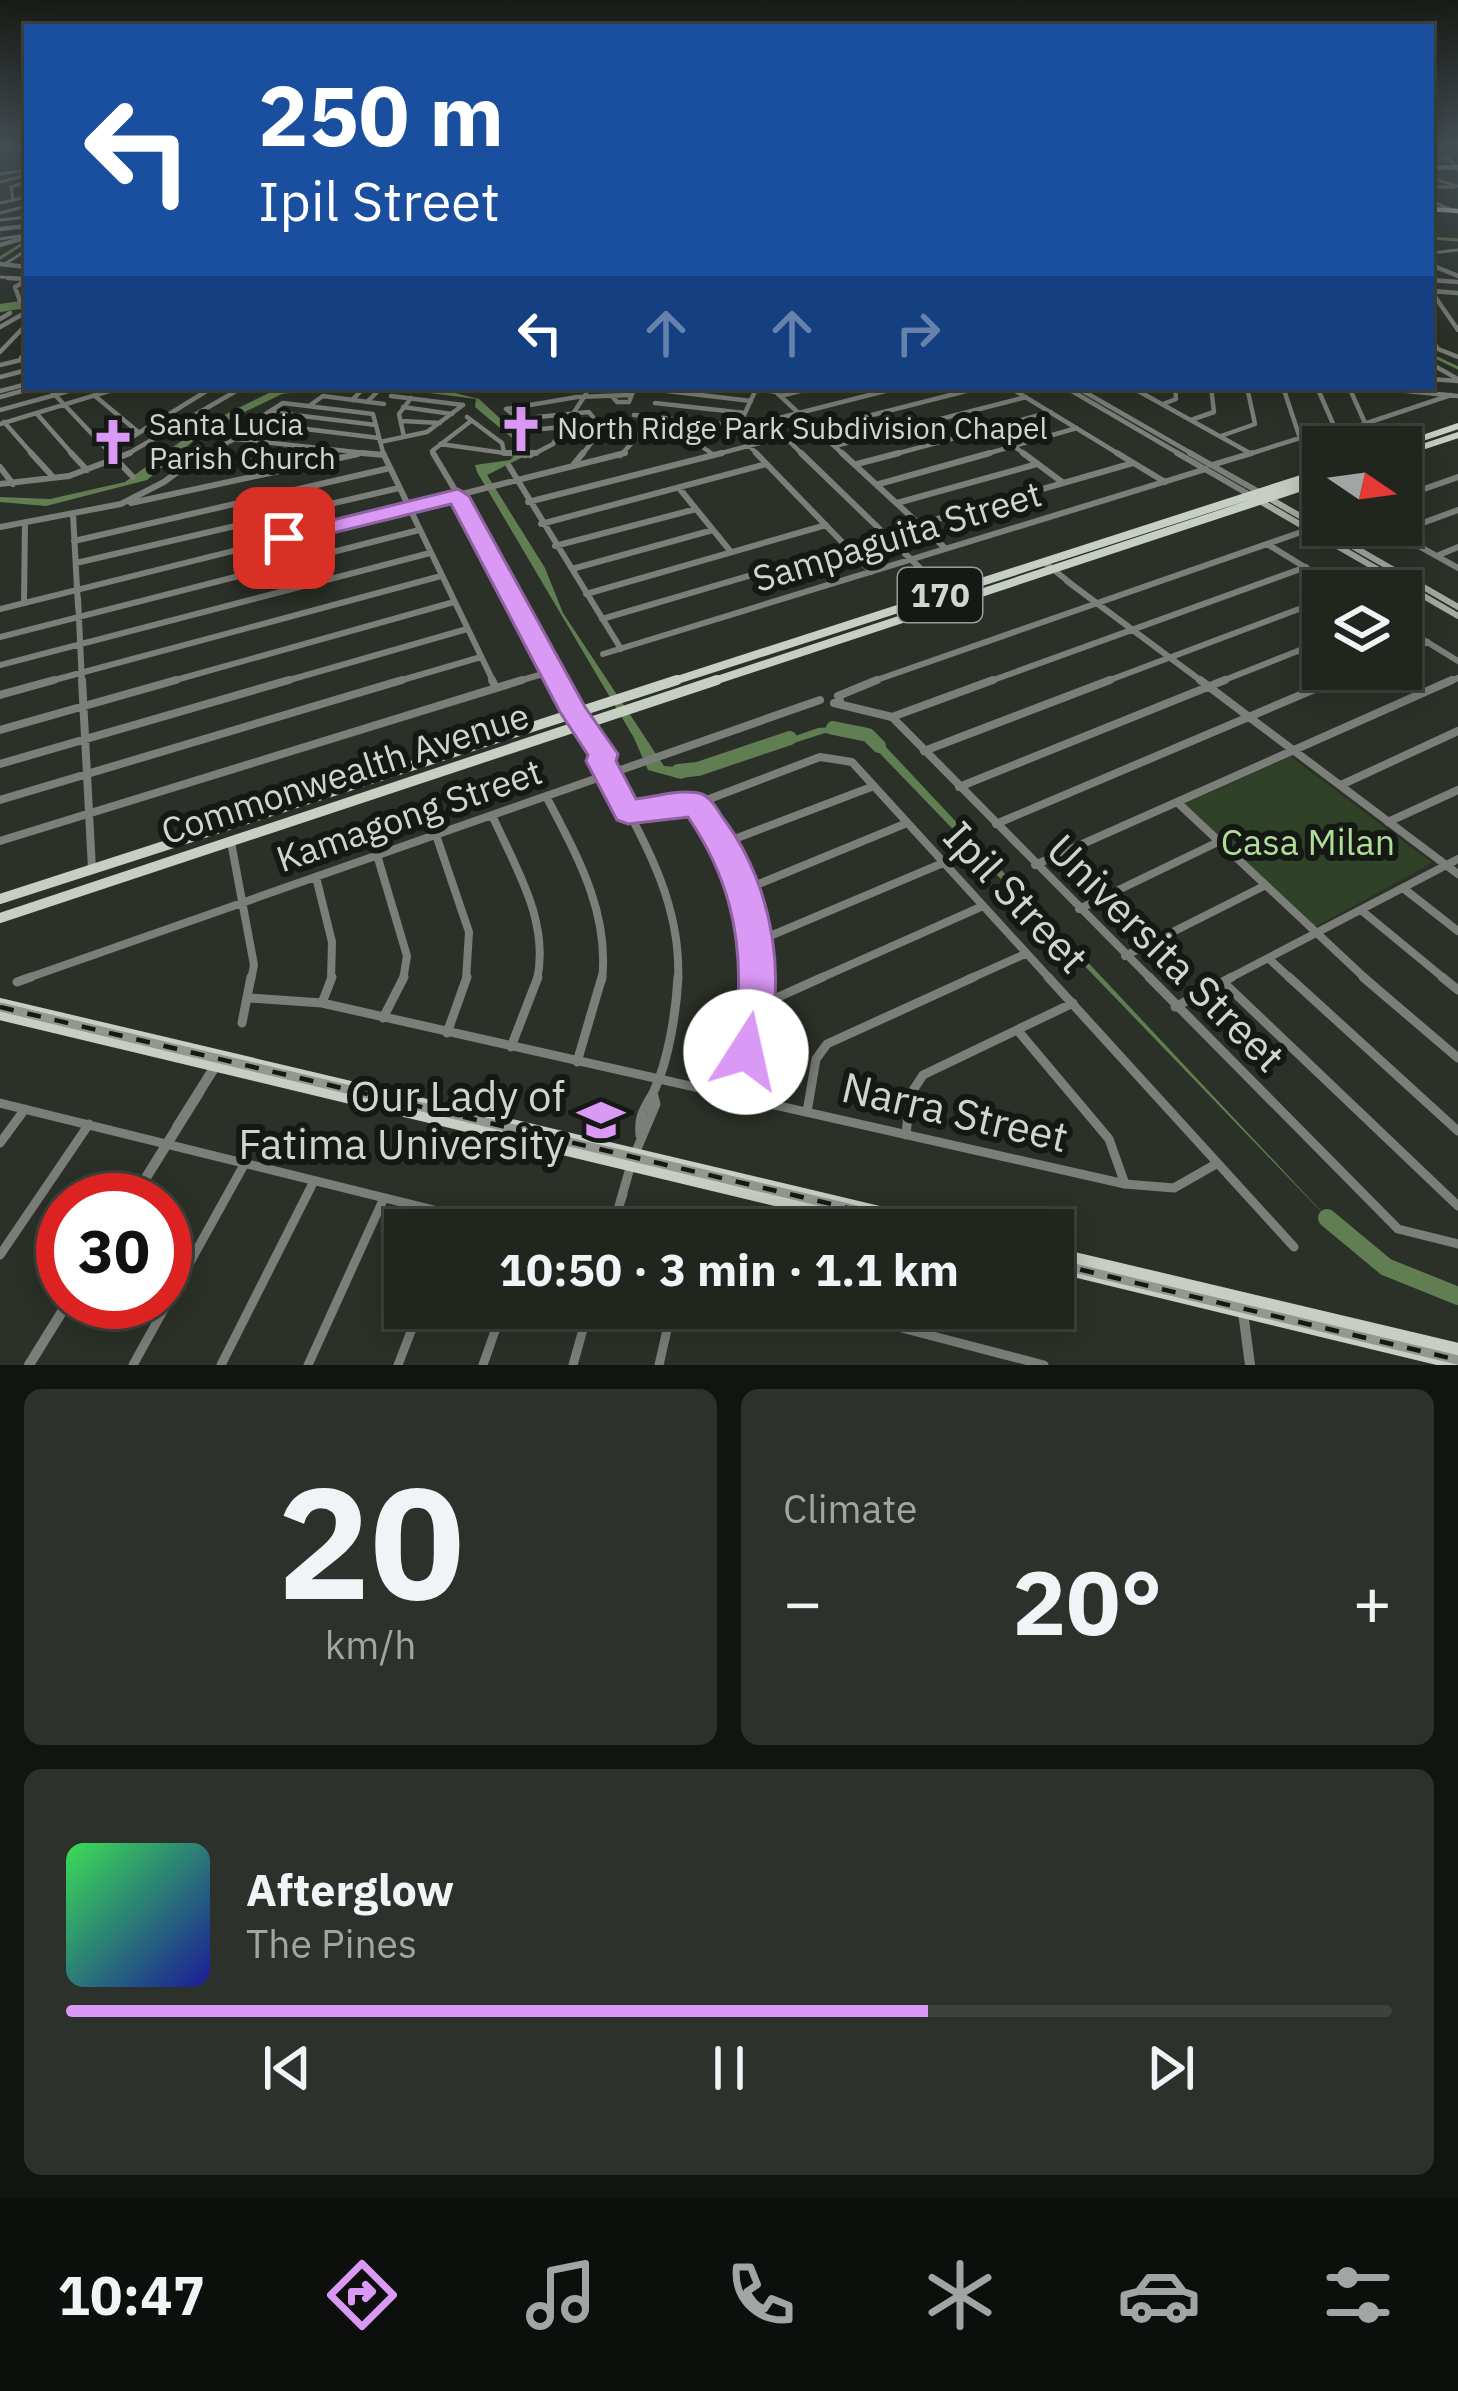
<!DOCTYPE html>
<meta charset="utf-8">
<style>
:root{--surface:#20251e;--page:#2d312b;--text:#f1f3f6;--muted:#a2a5a4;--line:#3d423c;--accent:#db99f6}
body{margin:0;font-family:"IBM Plex Sans",sans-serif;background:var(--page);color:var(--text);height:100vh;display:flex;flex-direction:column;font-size:45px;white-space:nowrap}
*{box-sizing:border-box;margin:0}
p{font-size:39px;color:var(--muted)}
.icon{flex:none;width:66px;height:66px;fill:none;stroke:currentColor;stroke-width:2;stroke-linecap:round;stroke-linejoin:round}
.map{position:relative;height:1365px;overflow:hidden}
.drawer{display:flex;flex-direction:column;gap:24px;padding:24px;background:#121410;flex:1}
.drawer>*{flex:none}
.top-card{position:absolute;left:24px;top:24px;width:1410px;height:366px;border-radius:0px;box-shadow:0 6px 30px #0003,0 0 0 3px var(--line);background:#1a4fa0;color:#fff;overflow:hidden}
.needle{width:78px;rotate:103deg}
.buttons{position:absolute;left:1302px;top:426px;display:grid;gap:24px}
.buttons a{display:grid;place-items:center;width:120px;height:120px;border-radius:0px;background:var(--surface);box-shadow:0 6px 30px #0003,0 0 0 3px var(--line);font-size:60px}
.speed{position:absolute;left:36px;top:1173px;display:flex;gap:24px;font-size:60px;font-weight:700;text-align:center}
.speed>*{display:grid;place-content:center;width:156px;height:156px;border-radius:50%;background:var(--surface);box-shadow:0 6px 30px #0003,0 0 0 3px var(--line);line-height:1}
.speed .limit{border:18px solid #d22;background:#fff;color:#111}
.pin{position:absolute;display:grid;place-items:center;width:102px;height:102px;color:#fff;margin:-51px;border-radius:24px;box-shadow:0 6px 18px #0006}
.me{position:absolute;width:132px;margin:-66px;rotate:10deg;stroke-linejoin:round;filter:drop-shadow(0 0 9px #0008)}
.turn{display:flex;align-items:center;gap:42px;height:252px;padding:0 36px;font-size:54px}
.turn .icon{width:156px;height:156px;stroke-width:2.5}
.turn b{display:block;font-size:84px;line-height:102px}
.lanes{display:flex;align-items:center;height:114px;padding:0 36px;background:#0003;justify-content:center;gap:60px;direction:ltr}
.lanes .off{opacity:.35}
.big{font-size:90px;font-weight:700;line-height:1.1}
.drawer .tile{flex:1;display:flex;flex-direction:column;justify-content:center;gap:18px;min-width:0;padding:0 42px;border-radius:18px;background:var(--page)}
.drawer .dial{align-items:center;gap:0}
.dial b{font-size:156px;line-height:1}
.song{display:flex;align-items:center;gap:36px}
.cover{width:144px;height:144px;border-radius:18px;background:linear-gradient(135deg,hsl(130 70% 55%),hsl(240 70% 35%))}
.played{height:12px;border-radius:6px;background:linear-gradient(90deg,var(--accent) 65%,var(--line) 65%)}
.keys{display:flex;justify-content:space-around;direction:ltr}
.heat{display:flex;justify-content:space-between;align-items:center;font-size:66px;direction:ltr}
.drawer .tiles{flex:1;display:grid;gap:24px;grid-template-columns:1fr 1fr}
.tile:last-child{grid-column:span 2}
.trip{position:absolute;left:384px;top:1209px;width:690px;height:120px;border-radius:0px;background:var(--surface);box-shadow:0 6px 30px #0003,0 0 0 3px var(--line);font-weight:700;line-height:120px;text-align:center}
.menu{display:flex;height:192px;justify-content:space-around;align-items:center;background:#0d0f0c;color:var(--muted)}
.menu .icon{width:84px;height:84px}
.menu .active{color:var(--accent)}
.menu b{font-size:54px;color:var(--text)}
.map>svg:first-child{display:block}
.green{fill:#2f4126}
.water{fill:#617e52}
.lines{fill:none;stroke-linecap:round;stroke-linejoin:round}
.stream{stroke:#617e52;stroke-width:3}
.river-far2{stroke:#617e52;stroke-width:8}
.river-far1{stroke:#617e52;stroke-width:14}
.river{stroke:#617e52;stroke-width:18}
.minor-far4{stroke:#7b7e79;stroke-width:3}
.minor-far3{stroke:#7b7e79;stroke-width:4.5}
.minor-far2{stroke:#7b7e79;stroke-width:6}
.minor-far1{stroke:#7b7e79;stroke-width:8}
.minor{stroke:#7b7e79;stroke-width:9}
.tertiary-far3{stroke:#7b7e79;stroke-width:4.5}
.tertiary-far2{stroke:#7b7e79;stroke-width:6}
.tertiary-far1{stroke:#7b7e79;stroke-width:9}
.tertiary{stroke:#7b7e79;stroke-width:10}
.secondary-far1{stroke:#a6aca4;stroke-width:4.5}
.secondary{stroke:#a6aca4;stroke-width:6}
.primary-far4{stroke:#c7cec4;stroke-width:4.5}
.primary-far3{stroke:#c7cec4;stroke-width:6}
.primary-far2{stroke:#c7cec4;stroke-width:8}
.primary-far1{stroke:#c7cec4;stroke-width:10}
.primary{stroke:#c7cec4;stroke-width:14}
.rail-casing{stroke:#929790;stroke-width:9}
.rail{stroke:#151814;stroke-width:4.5;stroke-dasharray:14;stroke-linecap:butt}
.route{fill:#db99f6;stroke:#8e63a0;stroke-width:3}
.labels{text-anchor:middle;stroke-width:12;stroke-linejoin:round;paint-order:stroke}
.far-poi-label{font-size:30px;fill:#d1d5cf;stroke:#151814;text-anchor:start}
.shield{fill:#151814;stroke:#999c97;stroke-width:3}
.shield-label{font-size:33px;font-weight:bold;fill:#d1d5cf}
.street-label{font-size:36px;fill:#d1d5cf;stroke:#151814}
.park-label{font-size:36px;fill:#b0de99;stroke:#151814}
.near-street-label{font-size:42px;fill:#d1d5cf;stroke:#151814}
.near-poi-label{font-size:42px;fill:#d1d5cf;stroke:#151814;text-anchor:end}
</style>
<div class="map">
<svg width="1458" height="1365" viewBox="0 0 1458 1365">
<rect width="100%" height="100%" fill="#2b3128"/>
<!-- green -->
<path class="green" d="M1291,757l141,106 -119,65 -130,-124z"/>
<!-- water -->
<path class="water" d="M291,387h42l-51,7 -77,37 -58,49 -101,26 -46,-4v-5l50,2 75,-17 77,-56 73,-36z
M431,387l48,12 49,45 -7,14 -34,17 58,93 18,45 101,153 38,3 116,-41 17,-1 50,19 453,483 -471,-489 -42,-7 -144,46 -33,-9 -14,-32 -157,-266 -2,-7 35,-5 13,-13 -48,-40 1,-8 -47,-6z"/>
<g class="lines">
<!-- stream -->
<path class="stream" d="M1431,238l27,2
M0,258l27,-17
M1431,355l27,13"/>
<!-- river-far2 -->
<path class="river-far2" d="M0,308l27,-4"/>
<!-- river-far1 -->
<path class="river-far1" d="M833,728l35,7 11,11
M678,771l20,-2 92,-31"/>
<!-- river -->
<path class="river" d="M1327,1218l59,49 72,29"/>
<!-- minor-far4 -->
<path class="minor-far4" d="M1431,149l10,-1 17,22
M1431,157l18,2
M0,174l27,-4
M1431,178l26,8
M0,182l27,-7
M1431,187h23
M13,201l-2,-14 16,-5
M1431,201l21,9
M0,203l27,-6
M0,213l27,-7
M0,220l27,-3
M0,239l26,-4
M1431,253l27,-3
M5,264l17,-11
M0,277l26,2
M1431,280l8,1"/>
<!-- minor-far3 -->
<path class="minor-far3" d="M8,278l18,1
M1431,280l27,2
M1431,291l27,39
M1432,291l26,2
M20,301l-5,-14 12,-7
M0,319l10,-6
M0,327l23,-13
M0,352l27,-28
M1431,364l27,15
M0,365l21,-5
M0,377l27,-7
M1431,379l26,2
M752,387l24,5 69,64
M1009,387l113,69
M1131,387l117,65
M1317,387l20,46 24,14
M1349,387l16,36
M1365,387l93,9
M444,388l30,1
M534,390l23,-3
M659,390l92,11
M0,391l27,-7
M55,395l58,61
M55,395l26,-8
M95,396l42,35
M391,396l72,9
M612,396l5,6h12l6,-15
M781,396l34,-9
M0,397l36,-10
M352,400l13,-13
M367,402l15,-15
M655,403l90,10
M1163,404l13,-5 -1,-12
M309,406l14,-10 61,8
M403,407l49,7
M506,409l71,-12 53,-2
M506,409l26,21 29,-3
M270,412l106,13
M37,414l37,42
M373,414l11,42
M634,415l105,11 18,-39
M467,417l35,26 2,9
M517,419l72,-7 13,17
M1191,420l23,-8 -3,-25
M402,421l38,2
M4,422l30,34
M249,422l130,16
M253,422l30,-19 90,11
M0,424l122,-37
M602,429l90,11 22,15
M817,429l165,-42
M1337,433l114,-38
M738,434l21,22
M1221,436l34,-12 -8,-37
M404,437l-5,-23 12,-16
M380,442l47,-10 36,-27
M440,444l86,12
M835,446l191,-49
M1015,447l12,9
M111,450l102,-63
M124,456l119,-69
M199,456l36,-17 149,16
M259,456l38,-9
M351,456l7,-2
M435,456l-3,-5 39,-30
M530,456l23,-12 33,-50
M581,456l21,-27
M620,456l20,-22
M710,456l73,-19
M804,456l-32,-32 7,-6 122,-31
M888,456l163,-44
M979,456l98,-28
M1243,456l57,-18 -17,-51"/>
<!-- minor-far2 -->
<path class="minor-far2" d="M31,453l22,24
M71,453l16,17
M110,453l23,24
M362,453l22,2
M383,453l111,230
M433,453l25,42 167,-42
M504,453h32
M756,453l115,119
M801,453l122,118
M842,453l103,95
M1023,453l39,29
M1117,453l48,29
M574,464l9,-11
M857,464l42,-11
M187,465l22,2 63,-14
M1212,465l40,-12
M509,466l112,183
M0,467l13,17
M0,484l69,-8 61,-23
M879,484l111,-31
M679,488l52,64
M1401,497l57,-20
M528,502l194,-49
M131,503l227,-49
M897,503l140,-39
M73,514l5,93
M541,524l225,-60
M920,524l213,-61
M1381,525l77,43
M0,527l121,-23 43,-22 39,-29
M1395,533l63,-23
M74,541l316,-73
M1267,544l77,47
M555,546l141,-37
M1439,555l19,-8
M1044,562l25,20
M76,563l323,-75
M572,569l141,-39
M921,575l35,27
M1067,581l137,102
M586,594l240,-69
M78,598l4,85
M24,603l1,-80
M602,619l245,-72
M1401,626l57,35
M0,637l419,-107
M1401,653l27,-11
M603,654l603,-185
M0,665l430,-112
M43,683l398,-107
M165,683l289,-81
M279,683l188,-54
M392,683l89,-26
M512,683l41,-12
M868,683l442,-154
M985,683l321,-116
M1102,683l221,-83
M1217,683l106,-42
M1329,683l34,-14
M1446,683l12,-5"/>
<!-- minor-far1 -->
<path class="minor-far1" d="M82,680l10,189
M492,680l4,8
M1200,680l258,194
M0,695l54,-15
M840,701l-2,-5 39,-16
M834,703l58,14 260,263
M892,717l101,-37
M582,726l21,28 -2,7c37,70 81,137 77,219
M0,730l176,-50
M588,736l6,21 7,4
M924,751l186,-71
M0,764l289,-84
M1341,785l117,-54
M959,787l266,-107
M546,796c30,58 64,116 56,184
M0,800l402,-120
M1177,802l190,178
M697,805c36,57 57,108 58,175
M628,812l68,-8 124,-47 32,5 199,218
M492,815c23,52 58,106 45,165
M1388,822l70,-32
M996,824l340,-144
M436,835l33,97 -3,48
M0,841l522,-161
M231,842l23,123 -3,15
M724,843l150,-57
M377,855l30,101 -4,24
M1035,865l417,-185
M316,877l16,65 -1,38
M1403,888l55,43
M744,890l163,-67
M1079,909l139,-67
M1361,910l85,70
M756,942l187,-79
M1125,956l139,-70
M1268,958l24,22
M22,980l798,-280
M816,980l167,-74
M967,980l58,-26
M1226,980l232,-121"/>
<!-- minor -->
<path class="minor" d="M1048,977l246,270
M1149,977l249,252 60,15
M1289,977l169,154
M1363,977l95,81
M1442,977l16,13
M17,982l14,-5
M1223,982l235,224
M250,998l72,5 803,181 49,4 42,-24
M322,1003l10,-26
M756,1007l67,-30
M1175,1007l57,-30
M383,1018l21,-41
M242,1023l9,-46
M1019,1032l90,107 16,45
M447,1033l20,-56
M511,1047l27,-70
M577,1062l25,-85
M736,1097l19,-120
M0,1103l515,127
M807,1112l9,-53 11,-15 147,-67
M640,1135c-2,-21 5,-27 14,-44 15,-32 22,-79 24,-114
M906,1135l4,-40 13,-20 150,-72
M0,1143l25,-34
M634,1156l22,-52 -3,-11
M451,1230l6,-14
M611,1230l12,-36
M612,1230l18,-62
M0,1255l89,-131
M825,1308l219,57
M133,1365l112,-202
M221,1365l93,-184
M308,1365l76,-167
M398,1365l22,-57
M483,1365l20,-57
M573,1365l16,-57
M659,1365l13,-57"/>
<!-- tertiary-far3 -->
<path class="tertiary-far3" d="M0,229l27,-3
M0,245l27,-8
M0,264l27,3
M1431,265l27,11
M1431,339l7,10 20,8
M27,350l-6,8 6,8
M1065,387l118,69
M1076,387l120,69
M0,410l55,-15 -7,-8"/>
<!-- tertiary-far2 -->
<path class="tertiary-far2" d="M1177,453l73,42
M1190,453l69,39
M0,609l458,-114 101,188"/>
<!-- tertiary-far1 -->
<path class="tertiary-far1" d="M558,680l24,46"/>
<!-- tertiary -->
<path class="tertiary" d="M177,1127l39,-62
M132,1200l68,-109
M1243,1312l7,53
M29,1365l39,-63"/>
<!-- secondary-far1 -->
<path class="secondary-far1" d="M1431,168l27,-1"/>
<!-- secondary -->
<path class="secondary" d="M1267,497l191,110
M1258,500l200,116"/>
<!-- primary-far4 -->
<path class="primary-far4" d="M1431,209l27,2"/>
<!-- primary-far3 -->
<path class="primary-far3" d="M1396,447l62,-21
M1401,454l57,-19"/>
<!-- primary-far2 -->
<path class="primary-far2" d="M668,683l655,-211
M708,683l615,-203"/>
<!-- primary-far1 -->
<path class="primary-far1" d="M0,899l677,-219
M0,918l717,-238"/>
<!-- primary -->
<path class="primary" d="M0,1005l951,225
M0,1013l905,217
M1053,1254l405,96
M1053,1265l405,98"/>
<defs>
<path id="rail" d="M0,1007l941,223
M1053,1263l405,97"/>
</defs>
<!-- rail casing -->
<use href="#rail" class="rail-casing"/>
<!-- rail -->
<use href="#rail" class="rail"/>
</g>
<!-- sky -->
<linearGradient id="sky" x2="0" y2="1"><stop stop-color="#181b16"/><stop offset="0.43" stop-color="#444e53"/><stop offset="1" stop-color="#444e53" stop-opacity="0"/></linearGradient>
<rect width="1458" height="336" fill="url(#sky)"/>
<!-- route -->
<path class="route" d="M458,489l11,7 116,211 33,47 -2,7 20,38c18,-2 49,-11 66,-5 10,4 17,19 24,28 47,64 66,168 33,242l-13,5 -13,-5c-9,-21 4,-41 5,-63 4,-69 -11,-127 -50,-184l-60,7 -11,-4 -31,-59 2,-6 -28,-43 -109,-208 -167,41 -12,-7 4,-4z"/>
<!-- icons -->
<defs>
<symbol id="church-bare" viewBox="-9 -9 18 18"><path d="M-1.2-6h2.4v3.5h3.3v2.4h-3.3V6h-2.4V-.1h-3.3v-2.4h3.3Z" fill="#db99f6" stroke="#151814" stroke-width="2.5" paint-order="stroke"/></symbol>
<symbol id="university-bare" viewBox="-9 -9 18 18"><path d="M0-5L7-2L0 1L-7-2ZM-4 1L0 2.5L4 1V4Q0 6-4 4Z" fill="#db99f6" stroke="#151814" stroke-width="2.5" paint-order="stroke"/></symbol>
</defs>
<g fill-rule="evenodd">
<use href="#church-bare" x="488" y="396" width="66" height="66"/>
<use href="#church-bare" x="80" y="409" width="66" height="66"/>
<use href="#university-bare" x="568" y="1087" width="66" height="66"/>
</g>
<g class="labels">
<!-- far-poi labels -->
<g class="far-poi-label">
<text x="149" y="435">Santa Lucia<tspan x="149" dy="34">Parish Church</tspan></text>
<text x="557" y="439">North Ridge Park Subdivision Chapel</text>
</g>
<!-- shield labels -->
<rect class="shield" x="898" y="568" width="84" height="54" rx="9"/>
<g class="shield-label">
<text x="940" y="607">170</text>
</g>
<!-- street labels -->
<g class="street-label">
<text transform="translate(897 536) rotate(-17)" y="13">Sampaguita Street</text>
<text transform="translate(345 773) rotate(-18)" y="13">Commonwealth Avenue</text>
<text transform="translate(409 815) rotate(-19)" y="13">Kamagong Street</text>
</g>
<!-- park labels -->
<g class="park-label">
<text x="1308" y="855">Casa Milan</text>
</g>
<!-- near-street labels -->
<g class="near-street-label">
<text transform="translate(1016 897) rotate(47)" y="15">Ipil Street</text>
<text transform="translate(1166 953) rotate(45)" y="15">Universita Street</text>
<text transform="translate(955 1112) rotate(13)" y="15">Narra Street</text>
</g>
<!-- near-poi labels -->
<g class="near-poi-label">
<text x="565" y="1111">Our Lady of<tspan x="565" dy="48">Fatima University</tspan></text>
</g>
</g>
</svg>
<div class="buttons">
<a><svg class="needle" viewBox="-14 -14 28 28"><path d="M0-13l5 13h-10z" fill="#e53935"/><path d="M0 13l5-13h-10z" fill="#a2a5a4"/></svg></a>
<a><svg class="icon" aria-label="layers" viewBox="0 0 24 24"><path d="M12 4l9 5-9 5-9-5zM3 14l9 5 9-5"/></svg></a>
</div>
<div class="speed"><div class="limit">30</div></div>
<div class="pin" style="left:284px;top:538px;background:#d93025"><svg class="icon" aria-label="arrive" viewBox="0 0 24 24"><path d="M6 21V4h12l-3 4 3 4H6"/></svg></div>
<svg class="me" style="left:746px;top:1052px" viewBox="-20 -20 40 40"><circle r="19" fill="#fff"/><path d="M0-13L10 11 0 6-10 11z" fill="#db99f6"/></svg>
<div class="trip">10:50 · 3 min · 1.1 km</div>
<div class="top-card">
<div class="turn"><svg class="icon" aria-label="left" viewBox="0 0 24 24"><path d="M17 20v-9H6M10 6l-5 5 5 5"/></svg><div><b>250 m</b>Ipil Street</div></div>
<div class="lanes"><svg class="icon" aria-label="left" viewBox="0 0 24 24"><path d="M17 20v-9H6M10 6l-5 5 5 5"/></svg><svg class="icon off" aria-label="ahead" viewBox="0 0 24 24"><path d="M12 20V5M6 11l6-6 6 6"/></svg><svg class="icon off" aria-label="ahead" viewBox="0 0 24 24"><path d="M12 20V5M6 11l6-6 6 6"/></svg><svg class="icon off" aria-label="right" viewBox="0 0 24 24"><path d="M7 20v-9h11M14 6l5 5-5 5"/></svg></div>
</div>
</div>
<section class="drawer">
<div class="tiles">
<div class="tile dial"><b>20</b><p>km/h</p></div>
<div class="tile"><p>Climate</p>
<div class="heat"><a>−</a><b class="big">20°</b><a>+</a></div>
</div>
<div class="tile">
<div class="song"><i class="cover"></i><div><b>Afterglow</b><p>The Pines</p></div></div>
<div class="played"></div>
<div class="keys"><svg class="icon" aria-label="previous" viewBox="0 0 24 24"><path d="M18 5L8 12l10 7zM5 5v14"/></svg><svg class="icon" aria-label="pause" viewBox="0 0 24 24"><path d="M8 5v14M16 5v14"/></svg><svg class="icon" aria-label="next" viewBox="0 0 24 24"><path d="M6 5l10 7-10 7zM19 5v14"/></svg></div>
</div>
</div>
</section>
<nav class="menu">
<b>10:47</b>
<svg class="icon active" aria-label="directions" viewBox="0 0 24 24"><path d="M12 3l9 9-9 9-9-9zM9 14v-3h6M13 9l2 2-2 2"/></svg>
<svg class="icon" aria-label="music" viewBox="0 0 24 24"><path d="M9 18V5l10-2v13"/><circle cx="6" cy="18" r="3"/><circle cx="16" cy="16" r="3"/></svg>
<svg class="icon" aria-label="phone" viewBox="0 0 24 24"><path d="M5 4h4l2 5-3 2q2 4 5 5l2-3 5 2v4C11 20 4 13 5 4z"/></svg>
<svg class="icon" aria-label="climate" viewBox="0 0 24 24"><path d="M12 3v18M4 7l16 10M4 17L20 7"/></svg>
<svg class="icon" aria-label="car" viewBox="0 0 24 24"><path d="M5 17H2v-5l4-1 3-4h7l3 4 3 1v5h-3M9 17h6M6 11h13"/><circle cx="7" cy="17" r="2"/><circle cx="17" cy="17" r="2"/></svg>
<svg class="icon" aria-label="filters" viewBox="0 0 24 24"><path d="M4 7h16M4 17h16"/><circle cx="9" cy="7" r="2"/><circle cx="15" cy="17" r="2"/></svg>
</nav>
